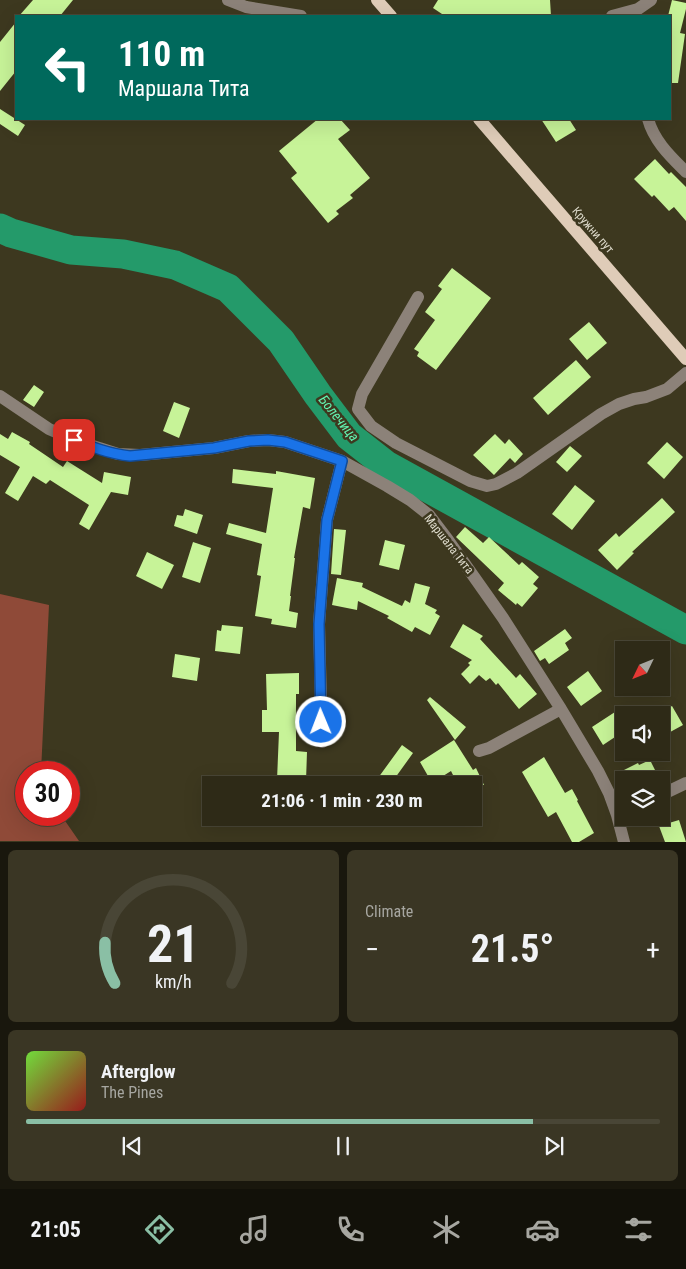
<!DOCTYPE html>
<meta charset="utf-8">
<style>
:root{--surface:#2e2a17;--page:#3a3624;--text:#f1f3f6;--muted:#a7a7a1;--line:#494636;--accent:#8abfa5}
body{margin:0;font-family:"Roboto Condensed",sans-serif;background:var(--page);color:var(--text);height:100vh;display:flex;flex-direction:column;font-size:19px;white-space:nowrap}
*{box-sizing:border-box;margin:0}
p{font-size:16px;color:var(--muted)}
.icon{flex:none;width:28px;height:28px;fill:none;stroke:currentColor;stroke-width:2;stroke-linecap:round;stroke-linejoin:round}
.map{position:relative;height:842px;overflow:hidden}
.sheet{display:flex;flex-direction:column;gap:8px;padding:8px;background:#19170d;flex:1}
.sheet>*{flex:none}
.banner{position:absolute;left:15px;top:15px;width:656px;height:105px;border-radius:0px;box-shadow:0 5px 20px #0002,0 0 0 1px var(--line);background:#00695c;color:#fff;overflow:hidden}
.needle{width:32px;rotate:227deg}
.buttons{position:absolute;left:615px;top:641px;display:grid;gap:10px}
.buttons a{display:grid;place-items:center;width:55px;height:55px;border-radius:0px;background:var(--surface);box-shadow:0 5px 20px #0002,0 0 0 1px var(--line);font-size:25px}
.speed{position:absolute;left:15px;top:761px;display:flex;gap:10px;font-size:25px;font-weight:700;text-align:center}
.speed>*{display:grid;place-content:center;width:65px;height:65px;border-radius:50%;background:var(--surface);box-shadow:0 5px 20px #0002,0 0 0 1px var(--line);line-height:1}
.speed .limit{border:8px solid #d22;background:#fff;color:#111}
.pin{position:absolute;display:grid;place-items:center;width:42px;height:42px;color:#fff;margin:-21px;border-radius:10px;box-shadow:0 2px 8px #0006}
.me{position:absolute;width:55px;margin:-28px;rotate:359deg;stroke-linejoin:round;filter:drop-shadow(0 0 4px #0008)}
.turn{display:flex;align-items:center;gap:18px;height:105px;padding:0 20px;font-size:22px}
.turn .icon{width:65px;height:65px;stroke-width:2.5}
.turn b{display:block;font-size:35px;line-height:42px}
.big{font-size:38px;font-weight:700;line-height:1.1}
.sheet .widget{flex:1;display:flex;flex-direction:column;justify-content:center;gap:8px;min-width:0;padding:0 18px;border-radius:8px;background:var(--page)}
.sheet .dial{align-items:center;gap:0}
.dial svg{height:130px;overflow:visible;fill:none;stroke:var(--line);stroke-width:7;stroke-linecap:round;text-anchor:middle}
.dial text{fill:var(--text);stroke:none}
.song{display:flex;align-items:center;gap:15px}
.cover{width:60px;height:60px;border-radius:8px;background:linear-gradient(135deg,hsl(100 70% 55%),hsl(0 70% 35%))}
.played{height:5px;border-radius:2px;background:linear-gradient(90deg,var(--accent) 80%,var(--line) 80%)}
.keys{display:flex;justify-content:space-around;direction:ltr}
.heat{display:flex;justify-content:space-between;align-items:center;font-size:28px;direction:ltr}
.sheet .tiles{flex:1;display:grid;gap:8px;grid-template-columns:1fr 1fr}
.widget:last-child{grid-column:span 2}
.trip{position:absolute;left:202px;top:776px;width:280px;height:50px;border-radius:0px;background:var(--surface);box-shadow:0 5px 20px #0002,0 0 0 1px var(--line);font-weight:700;line-height:50px;text-align:center}
.tabs{display:flex;height:80px;justify-content:space-around;align-items:center;background:#121109;color:var(--muted)}
.tabs .icon{width:35px;height:35px}
.tabs .on{color:var(--accent)}
.tabs b{font-size:22px;color:var(--text)}
.map>svg:first-child{display:block}
.green{fill:#8f4a38}
.lines{fill:none;stroke-linecap:round;stroke-linejoin:round}
.river{stroke:#249a6a;stroke-width:29}
.building{fill:#c7f398}
.minor{stroke:#8c8279;stroke-width:12}
.major{stroke:#dfccb8;stroke-width:12}
.route-casing{stroke:#114b97;stroke-width:12}
.route{stroke:#1a73e8;stroke-width:9}
.labels{text-anchor:middle;stroke-width:5;stroke-linejoin:round;paint-order:stroke}
.street-label{font-size:12px;fill:#dcd9ca;stroke:#3d381f}
.water-label{font-size:14px;font-style:italic;fill:#63f3b2;stroke:#3d381f}
</style>
<div class="map">
<svg width="686" height="842" viewBox="0 0 686 842">
<rect width="100%" height="100%" fill="#3d381f"/>
<!-- green -->
<path class="green" d="M0,594l49,11 -8,167h-15v43h35l18,26h-79z"/>
<g class="lines">
<!-- river -->
<path class="river" d="M0,228l11,5 60,17 52,4 52,11 53,23 53,53 37,54 31,41 37,29 300,165"/>
</g>
<!-- building -->
<path class="building" d="M33,0h40l-13,16h-41z
M438,0h112l1,16h-106l-12,-8z
M672,0l14,3v6l-6,24 5,1 -7,49h-8v-67h-2z
M16,22v49l-16,20v-49z
M0,109l25,16 -7,11 -18,-12z
M318,119h22l10,11 -12,9 32,39 -20,17 3,3 -17,13 3,3 -11,9 -37,-45 6,-5 -18,-22z
M541,119h28l7,11 -20,12z
M655,159l14,15 2,-2 15,15v34l-12,-14 -5,4 -15,-16 -2,2 -18,-18z
M452,268l39,30 -55,72 -19,-14 2,-4 -5,-3 21,-29 -10,-8 17,-23 -4,-3z
M589,322l18,21 -20,17 -18,-21z
M576,360l15,17 -43,38 -15,-17z
M34,385l10,7 -10,15 -11,-7z
M174,402l16,6 -11,30 -16,-7z
M12,432l18,10 -1,2 34,23 4,-6 35,22 2,-11 27,5 -3,18 -17,-3 -22,38 -10,-6 10,-19 -39,-25 -4,4 -13,-8 -15,25 -13,-8 15,-26 -20,-12v-21l8,5z
M495,434l10,10 4,-5 14,15 -8,9 -5,-5 -16,17 -21,-20z
M667,442l16,15 -19,22 -17,-16z
M570,446l12,10 -15,16 -11,-10z
M233,469l43,5v-3l39,7 -5,31 -7,-2 -9,51h1l-5,38h1l-2,15 9,2 -2,15 -25,-4 1,-5 -17,-3 6,-40 -4,-1 5,-31 -36,-10 3,-11 37,10 7,-45 -41,-5z
M575,485l20,16 -23,29 -20,-16z
M662,498l13,14 -43,40 2,1 -17,17 -19,-20 18,-17 3,4z
M185,509l18,6 -6,19 -23,-8 3,-11 6,1z
M465,527l18,16 6,-6 30,28 3,-3 17,15 -6,7 5,4 -16,19 -5,-4 -1,2 -18,-15 6,-7 -48,-46z
M334,529l12,1 -5,45 -10,-1z
M385,540l20,5 -6,25 -20,-5z
M193,542l18,6 -11,35 -18,-6z
M147,552l27,13 -12,24 -26,-13z
M337,578l26,5 -1,4 40,19 3,-6 5,3 5,-20 15,4 -5,17 12,6 -2,3 5,3 -10,19 -15,-8 -3,5 -25,-14 2,-2 -31,-15 -1,9 -25,-5z
M463,624l20,12 -3,3 36,39 4,-4 17,20 -18,15 -21,-26 -2,2 -6,-7 -4,3 -7,-6 -9,9 -9,-10 9,-9 -2,-2 4,-3 -22,-13z
M222,625l21,2 -3,27 -25,-3 2,-21 4,1z
M565,629l7,9 -7,5 4,7 -20,14 -4,-6 -5,3 -6,-10z
M175,654l25,4 -3,23 -25,-4z
M588,671l14,20 -21,15 -14,-19z
M299,673v21h-3v57l11,1 -1,29 -29,-1 2,-48h-17v-22h5l-1,-36z
M430,697l36,30 -11,13 -28,-40z
M672,706l11,19 -22,12v-25z
M615,712l9,14v5l-21,14 -11,-18z
M454,740l19,30 3,-2 8,17h-26l-7,-14 -19,12 -12,-21z
M402,745l11,8 -23,32h-3l-9,-7z
M544,757l21,36 7,-4 6,11 -1,1 17,32 -15,9h-7l-16,-30 -8,5 -26,-45z
M650,760l10,20h-33l-5,-9 16,-8 1,2z
M679,820l7,22h-21l-6,-16z"/>
<g class="lines">
<!-- minor -->
<path class="minor" d="M228,0l18,7 55,9
M612,16l26,-7 13,-9
M648,119c6,22 22,37 38,53
M418,297l-56,97 -4,15 13,17 25,17 74,38 17,5 9,-2 21,-11 84,-59 18,-10 15,-5 12,-2 21,-8 19,-16
M0,396l49,33 25,11 44,14 22,1 74,-7 35,-7 19,-1 17,2 57,19 45,25 23,14 19,15 19,25 55,78 58,91 37,62 11,22 8,22 7,27
M322,742l-3,-118 8,-104 15,-59
M479,751l10,-3 72,-39
M661,795l25,-12"/>
<!-- major -->
<path class="major" d="M377,0l14,16
M479,119l207,240"/>
</g>
<g class="lines">
<defs>
<path id="route" d="M74,440c18,7 36,14 56,16l84,-8 35,-7 19,-1 17,2 57,19 -15,59 -8,104 2,98"/>
</defs>
<!-- route casing -->
<use href="#route" class="route-casing"/>
<!-- route -->
<use href="#route" class="route"/>
</g>
<g class="labels">
<!-- street labels -->
<g class="street-label">
<text transform="translate(593 230) rotate(49)" y="4">Кружни пут</text>
<text transform="translate(449 544) rotate(52)" y="4">Маршала Тита</text>
</g>
<!-- water labels -->
<g class="water-label">
<text transform="translate(339 418) rotate(51)" y="5">Болечица</text>
</g>
</g>
</svg>
<div class="buttons">
<a><svg class="needle" viewBox="-14 -14 28 28"><path d="M0-13l5 13h-10z" fill="#e53935"/><path d="M0 13l5-13h-10z" fill="#a7a7a1"/></svg></a>
<a><svg class="icon" aria-label="sound" viewBox="0 0 24 24"><path d="M4 9h4l5-4v14l-5-4H4zM17 9q2 3 0 6"/></svg></a>
<a><svg class="icon" aria-label="layers" viewBox="0 0 24 24"><path d="M12 4l9 5-9 5-9-5zM3 14l9 5 9-5"/></svg></a>
</div>
<div class="speed"><div class="limit">30</div></div>
<div class="pin" style="left:74px;top:440px;background:#d93025"><svg class="icon" aria-label="arrive" viewBox="0 0 24 24"><path d="M6 21V4h12l-3 4 3 4H6"/></svg></div>
<svg class="me" style="left:321px;top:722px" viewBox="-20 -20 40 40"><circle r="17" fill="#1a73e8" stroke="#fff" stroke-width="3"/><path d="M0-11L8 9 0 5-8 9z" fill="#fff"/></svg>
<div class="trip">21:06 · 1 min · 230 m</div>
<div class="banner">
<div class="turn"><svg class="icon" aria-label="left" viewBox="0 0 24 24"><path d="M17 20v-9H6M10 6l-5 5 5 5"/></svg><div><b>110 m</b>Маршала Тита</div></div>
</div>
</div>
<section class="sheet">
<div class="tiles">
<div class="widget dial"><svg viewBox="0 0 100 80">
<path d="M14 69A42 42 0 1 1 86 69"/>
<path d="M14 69A42 42 0 0 1 8 44" stroke="#8abfa5"/>
<text x="50" y="56" font-size="32" font-weight="700">21</text>
<text x="50" y="72" font-size="11">km/h</text>
</svg></div>
<div class="widget"><p>Climate</p>
<div class="heat"><a>−</a><b class="big">21.5°</b><a>+</a></div>
</div>
<div class="widget">
<div class="song"><i class="cover"></i><div><b>Afterglow</b><p>The Pines</p></div></div>
<div class="played"></div>
<div class="keys"><svg class="icon" aria-label="previous" viewBox="0 0 24 24"><path d="M18 5L8 12l10 7zM5 5v14"/></svg><svg class="icon" aria-label="pause" viewBox="0 0 24 24"><path d="M8 5v14M16 5v14"/></svg><svg class="icon" aria-label="next" viewBox="0 0 24 24"><path d="M6 5l10 7-10 7zM19 5v14"/></svg></div>
</div>
</div>
</section>
<nav class="tabs">
<b>21:05</b>
<svg class="icon on" aria-label="directions" viewBox="0 0 24 24"><path d="M12 3l9 9-9 9-9-9zM9 14v-3h6M13 9l2 2-2 2"/></svg>
<svg class="icon" aria-label="music" viewBox="0 0 24 24"><path d="M9 18V5l10-2v13"/><circle cx="6" cy="18" r="3"/><circle cx="16" cy="16" r="3"/></svg>
<svg class="icon" aria-label="phone" viewBox="0 0 24 24"><path d="M5 4h4l2 5-3 2q2 4 5 5l2-3 5 2v4C11 20 4 13 5 4z"/></svg>
<svg class="icon" aria-label="climate" viewBox="0 0 24 24"><path d="M12 3v18M4 7l16 10M4 17L20 7"/></svg>
<svg class="icon" aria-label="car" viewBox="0 0 24 24"><path d="M5 17H2v-5l4-1 3-4h7l3 4 3 1v5h-3M9 17h6M6 11h13"/><circle cx="7" cy="17" r="2"/><circle cx="17" cy="17" r="2"/></svg>
<svg class="icon" aria-label="filters" viewBox="0 0 24 24"><path d="M4 7h16M4 17h16"/><circle cx="9" cy="7" r="2"/><circle cx="15" cy="17" r="2"/></svg>
</nav>
